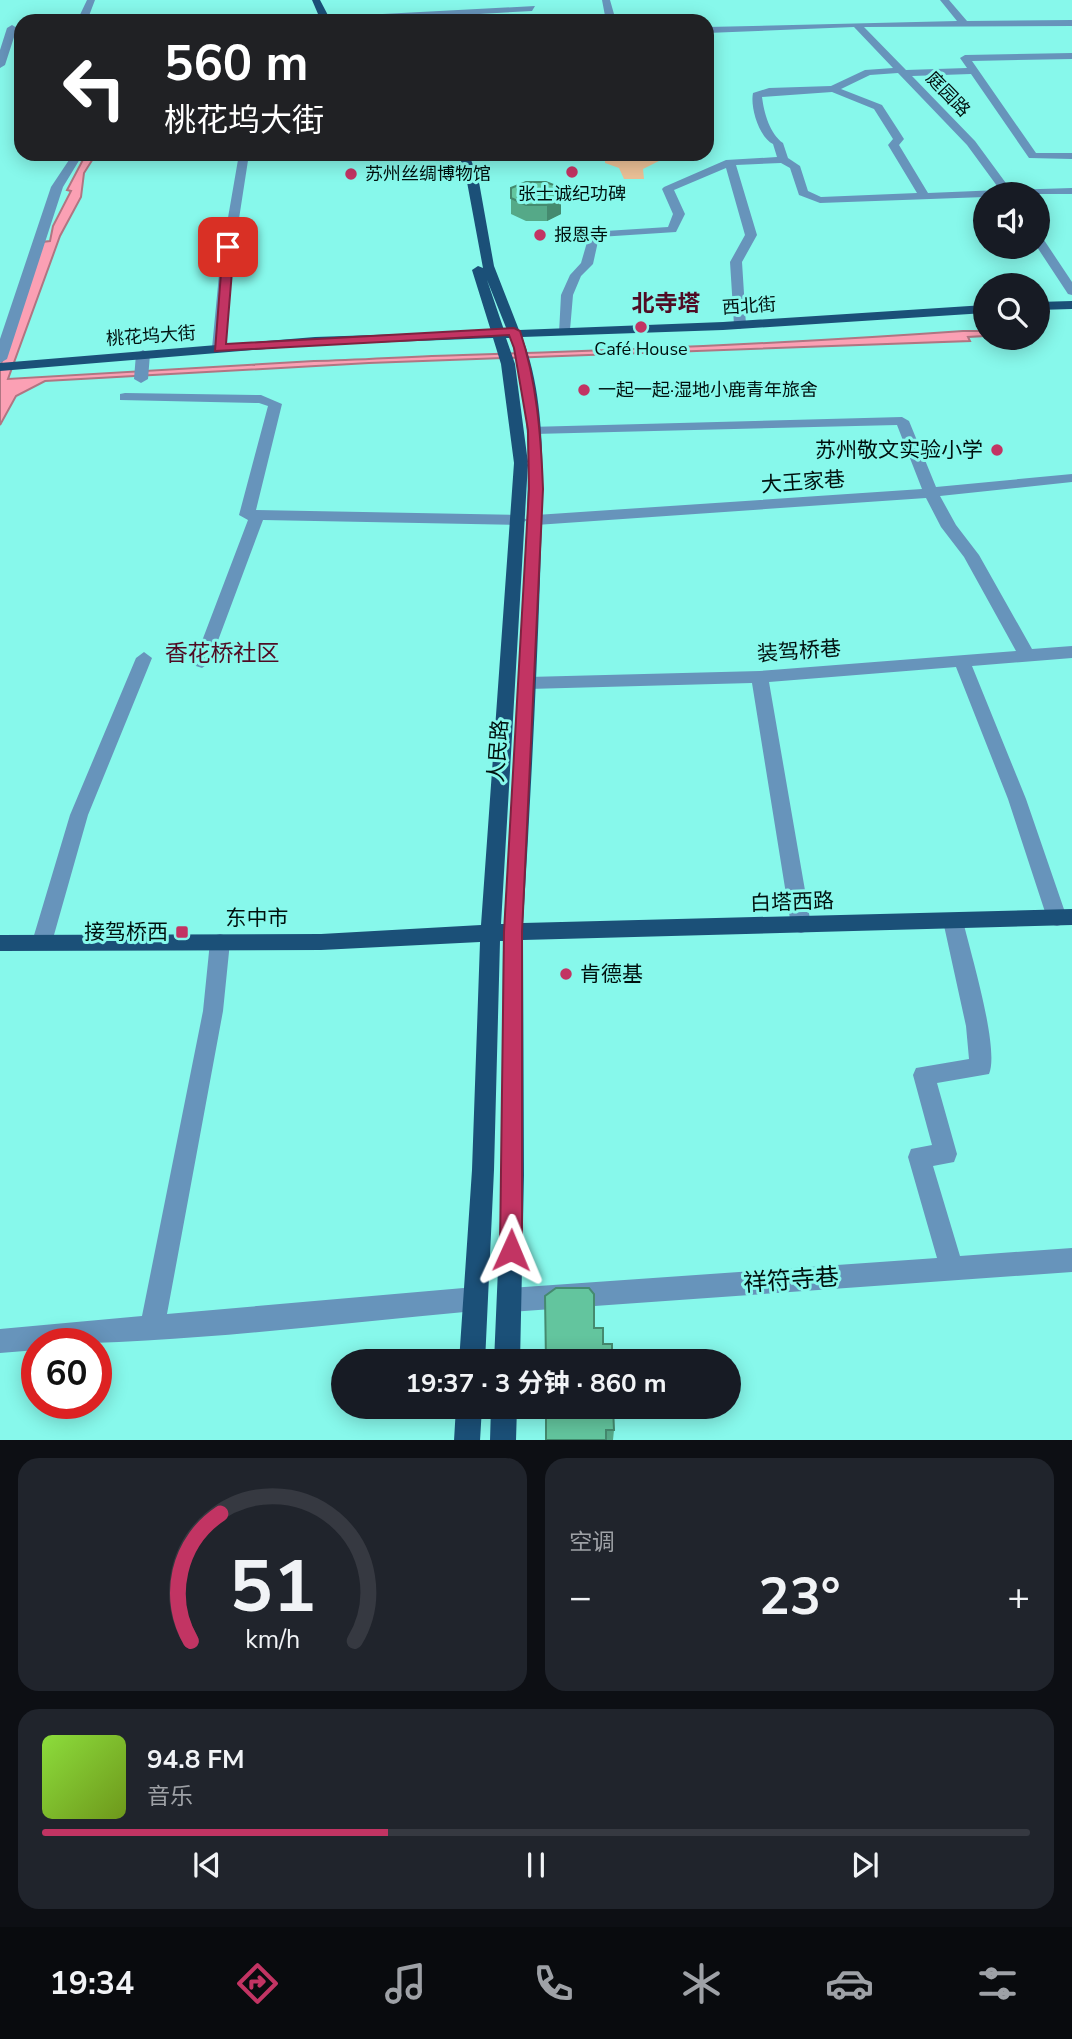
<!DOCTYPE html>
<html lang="zh">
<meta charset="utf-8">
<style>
:root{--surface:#171b24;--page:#20242c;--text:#f1f3f6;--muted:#9ea1a6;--line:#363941;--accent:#c23463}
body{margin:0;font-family:"Nunito Sans","Noto Sans SC",sans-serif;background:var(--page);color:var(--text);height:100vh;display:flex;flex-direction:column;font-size:26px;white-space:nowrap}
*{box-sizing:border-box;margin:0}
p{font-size:23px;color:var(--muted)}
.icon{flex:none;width:38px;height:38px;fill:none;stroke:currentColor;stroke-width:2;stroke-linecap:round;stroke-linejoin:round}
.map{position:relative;height:1440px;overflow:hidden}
.details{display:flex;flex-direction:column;gap:18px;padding:18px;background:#0d0f14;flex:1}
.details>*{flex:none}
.top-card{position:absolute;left:14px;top:14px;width:700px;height:147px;border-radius:21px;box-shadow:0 4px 18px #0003;background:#202124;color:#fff;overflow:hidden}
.buttons{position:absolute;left:973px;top:182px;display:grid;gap:14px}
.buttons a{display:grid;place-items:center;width:77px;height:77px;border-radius:50%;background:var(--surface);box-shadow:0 4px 18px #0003;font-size:35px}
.speed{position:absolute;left:21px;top:1328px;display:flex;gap:14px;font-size:35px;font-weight:700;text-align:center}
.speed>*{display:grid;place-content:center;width:91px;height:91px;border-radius:50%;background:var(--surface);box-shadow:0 4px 18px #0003;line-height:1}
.speed .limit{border:10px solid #d22;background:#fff;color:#111}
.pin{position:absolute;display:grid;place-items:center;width:60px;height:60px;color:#fff;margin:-30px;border-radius:14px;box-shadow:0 4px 10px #0006}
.me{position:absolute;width:77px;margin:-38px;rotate:1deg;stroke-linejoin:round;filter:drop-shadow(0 0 5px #0008)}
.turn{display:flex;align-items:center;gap:24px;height:147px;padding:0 35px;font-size:32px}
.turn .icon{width:91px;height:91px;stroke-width:2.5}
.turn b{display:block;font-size:49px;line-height:60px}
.big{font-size:52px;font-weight:700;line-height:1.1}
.details .card{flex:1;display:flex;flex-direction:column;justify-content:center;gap:10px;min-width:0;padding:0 24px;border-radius:21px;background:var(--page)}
.details .dial{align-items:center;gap:0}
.dial svg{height:182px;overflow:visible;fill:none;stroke:var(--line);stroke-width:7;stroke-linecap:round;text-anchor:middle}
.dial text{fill:var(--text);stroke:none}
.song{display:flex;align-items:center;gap:21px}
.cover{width:84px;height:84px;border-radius:10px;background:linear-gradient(135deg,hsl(90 70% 55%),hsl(80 70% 35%))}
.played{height:7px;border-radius:4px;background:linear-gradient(90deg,var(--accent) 35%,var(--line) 35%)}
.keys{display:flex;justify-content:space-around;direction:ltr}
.heat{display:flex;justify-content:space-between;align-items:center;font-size:38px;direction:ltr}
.details .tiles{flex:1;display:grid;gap:18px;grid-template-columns:1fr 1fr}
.card:last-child{grid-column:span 2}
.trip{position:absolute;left:331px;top:1349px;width:410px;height:70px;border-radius:35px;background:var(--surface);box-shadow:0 4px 18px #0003;font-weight:700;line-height:70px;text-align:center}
.tabs{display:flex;height:112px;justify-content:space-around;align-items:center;background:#090b0e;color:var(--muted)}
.tabs .icon{width:49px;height:49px}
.tabs .on{color:var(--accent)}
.tabs b{font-size:32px;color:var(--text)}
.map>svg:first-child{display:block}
.green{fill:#ebc096}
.water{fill:#fba0b4;stroke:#b07582;stroke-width:2}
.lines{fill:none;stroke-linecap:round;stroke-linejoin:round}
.minor{fill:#6794bb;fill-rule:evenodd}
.major{fill:#1b5078;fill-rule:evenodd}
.wall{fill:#55a988}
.shaded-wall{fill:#458a6f}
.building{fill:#63c59e;stroke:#458a6f;stroke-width:2}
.route{fill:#c23463;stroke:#7e2240;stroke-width:2}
.poi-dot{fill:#c23463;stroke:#87f8eb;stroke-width:2.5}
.labels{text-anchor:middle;stroke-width:6;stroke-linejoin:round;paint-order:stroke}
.far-street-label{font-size:18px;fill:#00110f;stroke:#87f8eb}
.far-poi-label{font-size:18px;fill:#00110f;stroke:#87f8eb;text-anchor:start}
.poi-label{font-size:21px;fill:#00110f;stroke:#87f8eb;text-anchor:end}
.street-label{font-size:21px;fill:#00110f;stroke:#87f8eb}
.far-district-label{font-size:23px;font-weight:bold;fill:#500c24;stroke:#87f8eb}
.neighbourhood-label{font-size:23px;fill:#500c24;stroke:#87f8eb}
.near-street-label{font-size:24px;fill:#00110f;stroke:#87f8eb}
</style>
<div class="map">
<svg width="1072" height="1441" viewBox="0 0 1072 1441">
<rect width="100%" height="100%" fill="#87f8eb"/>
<!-- green -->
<path class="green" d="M605,154h68l-30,15 1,10h-20l-5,-11 -14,-5z"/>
<!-- water -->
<path class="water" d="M86,154h10l-12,19 -3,24 -21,39 -52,143 306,-18c50,-1 99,-5 149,-6 167,-5 333,-12 500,-24h22v5l-17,1 2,4 -601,22 -324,18 -29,15 -16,29v-58l42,-125 8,-1 3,-15 18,-35 -4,-1z"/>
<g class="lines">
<!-- minor -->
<path class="minor" d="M87,0h8l-8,21h-10z
M602,0h8l6,21h-10z
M940,0h9l18,21 105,-1v6l-208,1 42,43 61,-2 -7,-10 5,-3 107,-2v6l-100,2 64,92h36v6l-43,-1 -58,-84 -59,2 63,65 36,49 61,-2v6h-87v3l-165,6 -21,-8 -9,-27 -9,-5 -45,2 21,70 -15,27 4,63 -6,4 -6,-4 -4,-63 15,-27 -19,-67 -52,22 11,24 -9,18 -77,5 -6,27 -12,12 -8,19 -3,35 -1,3h-10l2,-38 9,-20 11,-12 9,-31 78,-5 5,-13 -11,-25 2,-2 62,-27 51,-3 -4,-13c-14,-7 -23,-37 -20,-51l16,-5 62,-2 34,-16 28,-2 -39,-41 -147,6v-6l250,-6zM898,73l69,72 33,45 -72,3 -29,-48 5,-6 -22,-34 -41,-16 29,-14zM832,92l42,17 19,30 -5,6 29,48 -96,4 -13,-6 -8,-25 -12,-8 -5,-15c-13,-9 -19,-30 -21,-46z
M535,6l-3,5 -176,10 -35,-1 5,-3z
M12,25l5,3 -12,37 -5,3v-18l7,-22z
M73,154h10l-20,33 -56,172 -7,4v-24l51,-152z
M239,154h10l-17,110 -6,84 -7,4 -7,-4 8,-84z
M1038,237h4l30,45v13l-4,-1 -31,-47z
M143,350l7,4 -2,25 -7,4 -7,-4 2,-25z
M125,393l136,2 21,9 -26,106 263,5 8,5 -8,5 -256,-5 -53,142 -8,6 -6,-2 -2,-4 54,-142 -9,-5 29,-109 -9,-3 -139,-3v-6z
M902,417l7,4 27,66 136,-13v8l-132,14 16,29 23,30 53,94 40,-3v12l-100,8 54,133 41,119 -3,6 -7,2 -7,-2 -3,-6 -39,-119 -52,-132 -187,15 42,243 -3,6 -7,2 -7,-2 -3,-6 -39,-242 -224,6 -9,-6 9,-6 232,-6 256,-20 -52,-94 -23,-30 -15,-29 -390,27 -8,-5 8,-5 386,-26 -25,-64 -363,9 -5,-1v-6z
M144,652l8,6 -64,157 -36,127 -3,6 -7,2 -7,-2 -3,-6 38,-127 66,-157z
M953,913l7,2 3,6c7,30 37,128 26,153l-52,9 20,71 -3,8 -21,4 27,90 112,-8v24l-562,40 -9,-3 -3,-9 3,-9 9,-3 427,-30 -29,-101 3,-8 21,-4 -19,-70 3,-7 53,-9 -3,-33 -23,-105 3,-6z
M220,934l7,2 3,6 -7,69 -56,303 308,-27 9,3 3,9 -3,9 -9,3c-146,13 -293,33 -438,33v6l-37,3v-24l142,-13 61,-305 7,-69 3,-6z"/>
<!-- major -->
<path class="major" d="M312,0h8l11,21h-10z
M459,154h10l10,28 15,84 25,64 204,-8 262,-17v8l-262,17 -201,7c28,70 20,168 18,242 -4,115 -10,230 -17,344l549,-14v16l-549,15 1,235 -4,187h-26l8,-187 1,-234h-3l-6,229 -9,192h-26l13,-192 8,-228 -159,8 -321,1v-16l321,-1 160,-9 33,-462 -13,-99 -8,-26 -178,7 -315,26v-8l315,-26 176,-6 -19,-61 6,-4 5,2 -16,-86zM487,280l20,50h-3zM506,338h4c26,70 17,168 14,242 -5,115 -13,229 -20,344h-3l27,-461 -13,-99z
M1072,301v8l-34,1v-8z
M456,1407h26l-2,34h-26z
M491,1407h26l-1,34h-26z"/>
</g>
<!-- wall -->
<path class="wall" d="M526,182l35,32 -14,7h-21l-15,-7v-26z
M545,1407h68l1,23 -1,10h-67z"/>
<!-- shaded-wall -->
<path class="shaded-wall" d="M561,198v16l-14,7v-16z"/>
<!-- building -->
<path class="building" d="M526,182h20l15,6v10l-14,7h-21l-15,-7v-10z
M556,1288h33l5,6v34h9v16h9v18h-66l-1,-66z
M546,1407h67l1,23h-8v10h-60z"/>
<!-- route -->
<path class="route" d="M228,243l6,4 -8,97 288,-16 6,3c17,51 21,105 23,158l-21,443v318l-4,7 -7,4 -8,-4 -3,-7 4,-318 25,-443 -1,-59 -14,-82 -5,-13 -294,16 8,-104z"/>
<!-- markers -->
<g class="poi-dot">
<circle cx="572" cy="172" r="7"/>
<circle cx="351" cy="174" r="7"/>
<circle cx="540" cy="235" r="7"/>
<circle cx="641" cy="327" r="7"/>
<circle cx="584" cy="390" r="7"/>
<circle cx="997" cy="450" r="7"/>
<rect x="175" y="925" width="14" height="14" rx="3.5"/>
<circle cx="566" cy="974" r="7"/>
</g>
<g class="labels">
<!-- far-street labels -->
<g class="far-street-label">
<text transform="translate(948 94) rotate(46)" y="6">庭园路</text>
<text transform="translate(749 306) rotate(-4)" y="6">西北街</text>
<text transform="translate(151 336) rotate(-4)" y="6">桃花坞大街</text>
</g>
<!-- far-poi labels -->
<g class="far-poi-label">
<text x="365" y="180">苏州丝绸博物馆</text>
<text x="572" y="200" text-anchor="middle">张士诚纪功碑</text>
<text x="554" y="241">报恩寺</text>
<text x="641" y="355" text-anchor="middle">Café House</text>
<text x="598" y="396">一起一起·湿地小鹿青年旅舍</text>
</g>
<!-- poi labels -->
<g class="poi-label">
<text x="983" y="457">苏州敬文实验小学</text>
<text x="168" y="939">接驾桥西</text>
<text x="580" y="981" text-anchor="start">肯德基</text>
</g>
<!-- street labels -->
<g class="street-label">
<text transform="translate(803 482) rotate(-4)" y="7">大王家巷</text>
<text transform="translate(799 651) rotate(-4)" y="7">装驾桥巷</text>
<text transform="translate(498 751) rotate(-86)" y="7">人民路</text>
<text transform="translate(792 902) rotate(-2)" y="7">白塔西路</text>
<text x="257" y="925">东中市</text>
</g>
<!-- far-district labels -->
<g class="far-district-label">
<text x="666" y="311">北寺塔</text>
</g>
<!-- neighbourhood labels -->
<g class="neighbourhood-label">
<text x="222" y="661">香花桥社区</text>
</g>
<!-- near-street labels -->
<g class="near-street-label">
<text transform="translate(791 1280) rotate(-4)" y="8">祥符寺巷</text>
</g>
</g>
</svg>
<div class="buttons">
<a><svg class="icon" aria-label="sound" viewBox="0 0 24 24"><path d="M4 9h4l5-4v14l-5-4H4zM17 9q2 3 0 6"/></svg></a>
<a><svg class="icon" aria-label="search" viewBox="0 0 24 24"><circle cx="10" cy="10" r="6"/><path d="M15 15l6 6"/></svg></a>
</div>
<div class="speed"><div class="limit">60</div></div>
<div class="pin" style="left:228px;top:247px;background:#d93025"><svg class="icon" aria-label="arrive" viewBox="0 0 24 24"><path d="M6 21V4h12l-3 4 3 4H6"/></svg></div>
<svg class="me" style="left:511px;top:1250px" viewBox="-20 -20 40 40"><path d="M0-17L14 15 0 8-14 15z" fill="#c23463" stroke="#fff" stroke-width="4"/></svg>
<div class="trip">19:37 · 3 分钟 · 860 m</div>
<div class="top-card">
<div class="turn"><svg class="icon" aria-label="left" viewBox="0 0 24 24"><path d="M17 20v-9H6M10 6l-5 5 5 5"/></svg><div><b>560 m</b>桃花坞大街</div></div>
</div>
</div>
<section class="details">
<div class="tiles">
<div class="card dial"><svg viewBox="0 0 100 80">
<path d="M14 69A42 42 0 1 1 86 69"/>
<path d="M14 69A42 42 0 0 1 27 13" stroke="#c23463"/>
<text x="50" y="56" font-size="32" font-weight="700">51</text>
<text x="50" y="72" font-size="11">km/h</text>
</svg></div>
<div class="card"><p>空调</p>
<div class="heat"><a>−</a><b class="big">23°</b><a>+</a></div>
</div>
<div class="card">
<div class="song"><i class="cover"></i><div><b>94.8 FM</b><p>音乐</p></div></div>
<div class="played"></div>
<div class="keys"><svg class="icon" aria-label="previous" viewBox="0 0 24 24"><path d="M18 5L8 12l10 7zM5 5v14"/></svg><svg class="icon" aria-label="pause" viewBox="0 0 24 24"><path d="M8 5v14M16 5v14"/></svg><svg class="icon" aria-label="next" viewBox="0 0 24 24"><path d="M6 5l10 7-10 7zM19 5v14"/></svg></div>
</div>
</div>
</section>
<nav class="tabs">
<b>19:34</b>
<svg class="icon on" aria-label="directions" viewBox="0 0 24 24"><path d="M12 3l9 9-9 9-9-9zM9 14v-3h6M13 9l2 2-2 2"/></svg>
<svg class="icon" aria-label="music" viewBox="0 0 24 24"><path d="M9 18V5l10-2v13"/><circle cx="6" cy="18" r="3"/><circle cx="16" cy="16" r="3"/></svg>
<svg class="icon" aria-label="phone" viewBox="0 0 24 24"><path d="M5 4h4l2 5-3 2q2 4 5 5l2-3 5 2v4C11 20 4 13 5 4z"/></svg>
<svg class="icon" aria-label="climate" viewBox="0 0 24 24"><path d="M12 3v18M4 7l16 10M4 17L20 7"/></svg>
<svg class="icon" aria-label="car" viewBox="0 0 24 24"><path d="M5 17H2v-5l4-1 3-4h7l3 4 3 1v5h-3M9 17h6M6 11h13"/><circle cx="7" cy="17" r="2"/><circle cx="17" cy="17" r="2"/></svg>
<svg class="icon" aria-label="filters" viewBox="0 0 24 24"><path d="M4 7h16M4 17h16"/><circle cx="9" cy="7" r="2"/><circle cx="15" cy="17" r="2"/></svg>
</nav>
